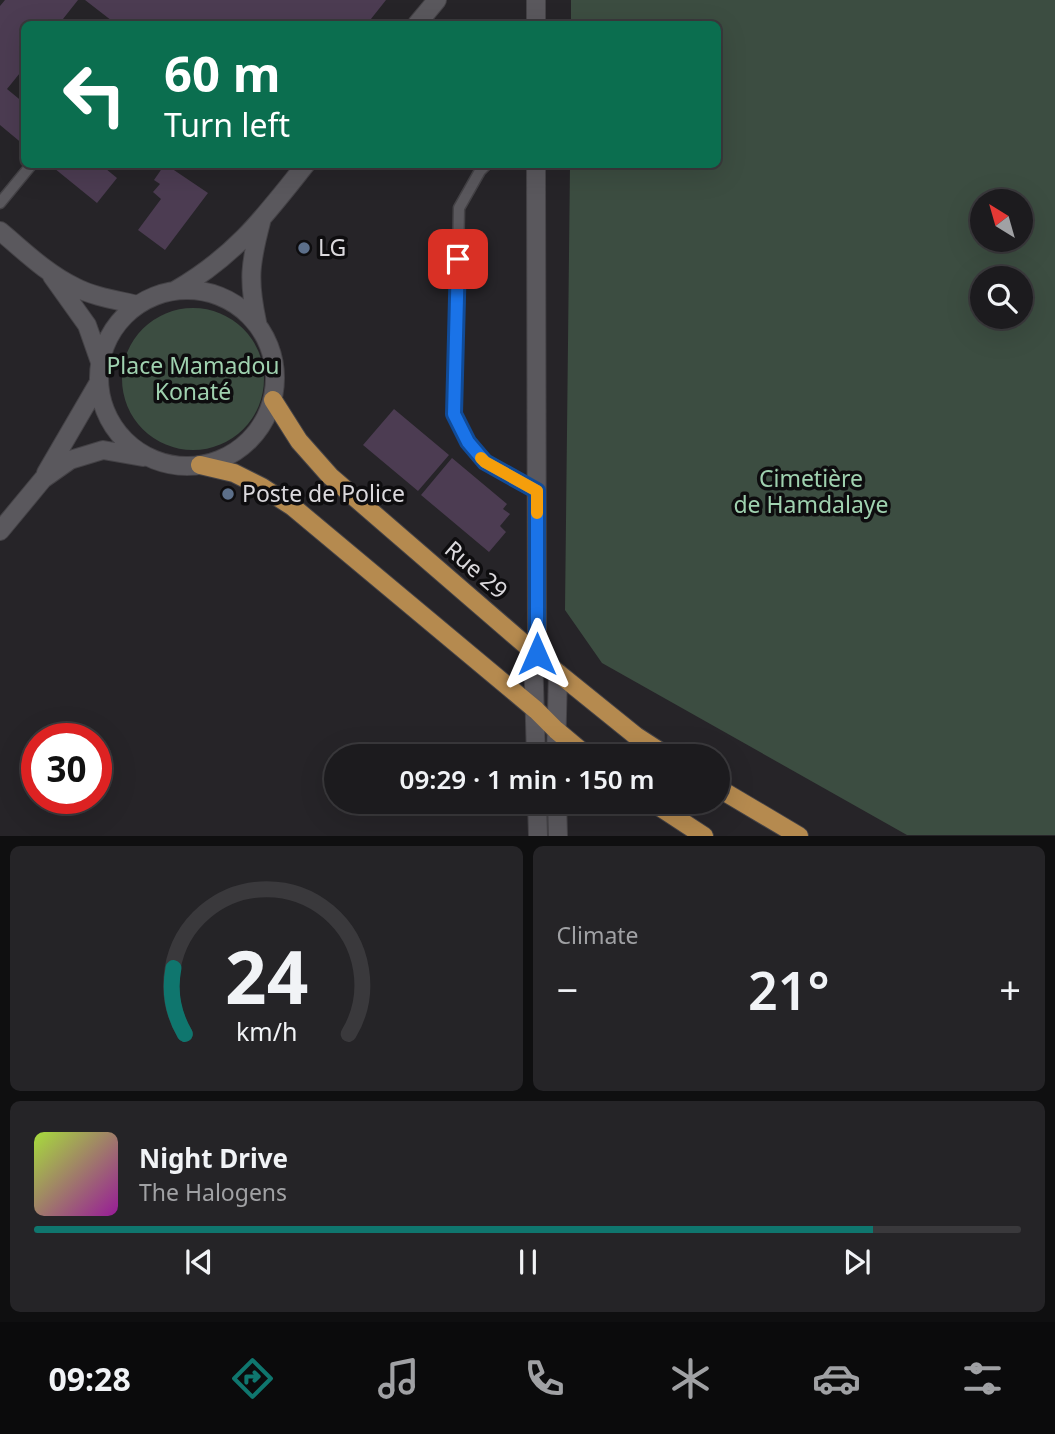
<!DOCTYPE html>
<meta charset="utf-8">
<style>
:root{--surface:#1c1b1e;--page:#252427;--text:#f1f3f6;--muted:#a0a1a4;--line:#3a393c;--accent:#0f766e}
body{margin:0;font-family:"Noto Sans",sans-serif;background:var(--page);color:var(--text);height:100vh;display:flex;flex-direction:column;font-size:26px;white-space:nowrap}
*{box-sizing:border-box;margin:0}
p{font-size:23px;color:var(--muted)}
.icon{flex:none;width:38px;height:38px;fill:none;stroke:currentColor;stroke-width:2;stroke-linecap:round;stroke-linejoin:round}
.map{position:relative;height:836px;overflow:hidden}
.drawer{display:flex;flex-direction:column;gap:10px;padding:10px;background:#0f0f10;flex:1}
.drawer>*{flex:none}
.hud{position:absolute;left:21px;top:21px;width:700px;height:147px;border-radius:10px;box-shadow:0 7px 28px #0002,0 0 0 2px var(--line);background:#0b6e4f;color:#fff;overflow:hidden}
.needle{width:46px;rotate:323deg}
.buttons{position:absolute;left:970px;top:189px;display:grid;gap:14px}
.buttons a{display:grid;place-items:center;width:63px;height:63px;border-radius:50%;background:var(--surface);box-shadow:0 7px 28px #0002,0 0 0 2px var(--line);font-size:35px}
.speed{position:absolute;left:21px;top:723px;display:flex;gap:14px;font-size:35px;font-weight:700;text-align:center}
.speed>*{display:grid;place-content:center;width:91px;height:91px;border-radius:50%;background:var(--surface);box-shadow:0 7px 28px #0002,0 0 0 2px var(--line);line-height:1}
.speed .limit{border:10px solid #d22;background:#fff;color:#111}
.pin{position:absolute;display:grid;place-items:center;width:60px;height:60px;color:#fff;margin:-30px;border-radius:14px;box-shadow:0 4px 10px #0006}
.me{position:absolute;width:77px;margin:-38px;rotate:0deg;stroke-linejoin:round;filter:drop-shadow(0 0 5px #0008)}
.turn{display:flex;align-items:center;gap:24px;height:147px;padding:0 28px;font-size:32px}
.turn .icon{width:91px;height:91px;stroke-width:2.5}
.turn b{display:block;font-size:49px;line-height:60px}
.big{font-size:52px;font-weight:600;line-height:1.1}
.drawer .card{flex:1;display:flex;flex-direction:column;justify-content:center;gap:10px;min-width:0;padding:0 24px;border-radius:10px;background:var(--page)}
.drawer .dial{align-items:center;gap:0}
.dial svg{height:182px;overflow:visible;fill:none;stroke:var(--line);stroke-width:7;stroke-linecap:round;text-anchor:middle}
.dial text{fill:var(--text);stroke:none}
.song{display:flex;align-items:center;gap:21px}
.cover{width:84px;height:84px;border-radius:10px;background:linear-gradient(135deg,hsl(80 70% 55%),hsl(300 70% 35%))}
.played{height:7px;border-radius:4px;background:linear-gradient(90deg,var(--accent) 85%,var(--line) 85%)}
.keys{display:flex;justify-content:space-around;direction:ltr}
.heat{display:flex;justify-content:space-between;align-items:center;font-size:38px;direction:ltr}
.drawer .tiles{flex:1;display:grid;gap:10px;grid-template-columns:1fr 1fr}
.card:last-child{grid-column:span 2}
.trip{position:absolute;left:324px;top:744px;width:406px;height:70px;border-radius:35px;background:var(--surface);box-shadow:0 7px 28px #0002,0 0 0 2px var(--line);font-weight:600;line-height:70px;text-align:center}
.tab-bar{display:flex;height:112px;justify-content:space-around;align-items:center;background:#0b0b0c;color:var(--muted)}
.tab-bar .icon{width:49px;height:49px}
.tab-bar .active{color:var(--accent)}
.tab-bar b{font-size:32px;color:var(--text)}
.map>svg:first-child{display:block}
.green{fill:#3c4d41;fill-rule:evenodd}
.building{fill:#4c3c52}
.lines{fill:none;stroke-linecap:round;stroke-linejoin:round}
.service-casing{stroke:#444246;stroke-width:13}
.minor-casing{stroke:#444246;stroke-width:20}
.secondary-casing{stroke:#444246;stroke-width:20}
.primary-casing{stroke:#444246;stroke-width:20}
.service{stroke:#5a585d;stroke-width:10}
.minor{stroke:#5a585d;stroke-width:18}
.secondary{stroke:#5a585d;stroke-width:18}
.primary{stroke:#b58a4f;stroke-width:18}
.route-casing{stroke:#114b97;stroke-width:18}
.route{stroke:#1a73e8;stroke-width:12}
.slow{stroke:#f59e0b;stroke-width:12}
.service-dot{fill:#5c6f8a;stroke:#0e0d0f;stroke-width:2.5}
.labels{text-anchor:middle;stroke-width:7;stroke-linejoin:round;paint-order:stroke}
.poi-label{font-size:23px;fill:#dbd9dd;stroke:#0e0d0f;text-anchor:start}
.park-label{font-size:23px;fill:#9fd1af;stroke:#0e0d0f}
.street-label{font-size:23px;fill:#dbd9dd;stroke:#0e0d0f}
</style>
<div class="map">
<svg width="1055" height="836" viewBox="0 0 1055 836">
<rect width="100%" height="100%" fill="#262428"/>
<!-- green -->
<path class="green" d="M571,0h484v835h-148l-305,-172 -37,-53 5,-445 148,-1v-140h-147zM982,201h38v39h-38zM982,278h38v39h-38z
M122 379a71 71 0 1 1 142 0a71 71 0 1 1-142 0Z"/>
<!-- building -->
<path class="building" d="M5,0h73l-19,24h-35v44l-17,21 17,14v42l-24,-20v-119z
M85,0h301l-19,24h-251z
M49,164h51l17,14 -20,25z
M165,164l43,29 -43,57 -27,-20 23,-31 -8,-7 7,-8 -6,-4z
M394,409l55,46 -31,36 -55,-46z
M452,458l55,46 -4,5 7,5 -10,12 6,6 -17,20 -68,-57z"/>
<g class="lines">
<defs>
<path id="service" d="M487,164l-7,7 -21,37 -4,206 13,28 17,20 52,29
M0,203l32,-39"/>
<path id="minor" d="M536,0v24
M536,164l1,490"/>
<path id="secondary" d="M417,24l20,-24
M0,231c23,19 47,43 75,56 19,10 42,13 63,18
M52,276l35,49 13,37
M176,290c60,-35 88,-73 130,-126
M99 378a88 88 0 1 1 176 0a88 88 0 1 1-176 0Z
M257,322c-9,-42 -7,-58 4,-100
M46,473l53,-91
M0,531l43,-52 27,-19 33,-10 40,7
M533,651l3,105
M556,756l2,-83
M537,802l1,34
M557,802l1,34"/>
<path id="primary" d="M273,400l26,41 31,35 228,197 78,63 31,20
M200,465l34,8 28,14 31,20 243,203 20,20 31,26
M718,788l81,48
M652,802l52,34"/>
</defs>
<!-- service casing -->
<use href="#service" class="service-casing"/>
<!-- minor casing -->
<use href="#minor" class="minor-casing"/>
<!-- secondary casing -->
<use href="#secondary" class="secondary-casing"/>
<!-- primary casing -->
<use href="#primary" class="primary-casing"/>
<!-- service -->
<use href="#service" class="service"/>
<!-- minor -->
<use href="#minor" class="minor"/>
<!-- secondary -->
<use href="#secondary" class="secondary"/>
<!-- primary -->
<use href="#primary" class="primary"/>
</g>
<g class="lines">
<defs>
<path id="route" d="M458,259l-4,155 14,28 17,20 52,29v163"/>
</defs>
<!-- route casing -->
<use href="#route" class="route-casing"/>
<!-- route -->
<use href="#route" class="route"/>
<!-- slow -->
<path class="slow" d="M481,458l4,4 52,29v22"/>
</g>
<!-- markers -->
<g class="service-dot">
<circle cx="304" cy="248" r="7"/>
<circle cx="228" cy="494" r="7"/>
</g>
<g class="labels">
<!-- poi labels -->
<g class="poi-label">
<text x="318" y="256">LG</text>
<text x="242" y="502">Poste de Police</text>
</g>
<!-- park labels -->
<g class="park-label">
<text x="193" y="374">Place Mamadou<tspan x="193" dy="26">Konaté</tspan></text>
<text x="811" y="487">Cimetière<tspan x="811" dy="26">de Hamdalaye</tspan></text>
</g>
<!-- street labels -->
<g class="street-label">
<text transform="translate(476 570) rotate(41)" y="8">Rue 29</text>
</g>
</g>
</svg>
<div class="buttons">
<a><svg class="needle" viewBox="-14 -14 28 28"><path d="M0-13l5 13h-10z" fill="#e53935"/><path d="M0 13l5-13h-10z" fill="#a0a1a4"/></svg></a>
<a><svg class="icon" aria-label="search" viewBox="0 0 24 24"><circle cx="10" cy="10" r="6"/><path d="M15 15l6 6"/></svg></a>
</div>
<div class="speed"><div class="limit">30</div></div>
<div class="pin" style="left:458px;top:259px;background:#d93025"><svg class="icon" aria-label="arrive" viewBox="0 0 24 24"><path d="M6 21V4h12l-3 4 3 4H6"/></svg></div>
<svg class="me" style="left:537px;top:654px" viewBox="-20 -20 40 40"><path d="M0-17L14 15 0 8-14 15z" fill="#1a73e8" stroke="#fff" stroke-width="4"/></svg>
<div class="trip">09:29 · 1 min · 150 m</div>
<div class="hud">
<div class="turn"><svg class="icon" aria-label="left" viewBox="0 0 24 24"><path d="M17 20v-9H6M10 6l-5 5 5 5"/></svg><div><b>60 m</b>Turn left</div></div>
</div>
</div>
<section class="drawer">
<div class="tiles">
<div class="card dial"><svg viewBox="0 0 100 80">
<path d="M14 69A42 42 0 1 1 86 69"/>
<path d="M14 69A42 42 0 0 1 9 40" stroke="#0f766e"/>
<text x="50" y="56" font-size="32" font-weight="700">24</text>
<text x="50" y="72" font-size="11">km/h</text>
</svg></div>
<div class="card"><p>Climate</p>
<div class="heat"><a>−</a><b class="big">21°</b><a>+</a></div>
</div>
<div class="card">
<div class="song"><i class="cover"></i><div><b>Night Drive</b><p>The Halogens</p></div></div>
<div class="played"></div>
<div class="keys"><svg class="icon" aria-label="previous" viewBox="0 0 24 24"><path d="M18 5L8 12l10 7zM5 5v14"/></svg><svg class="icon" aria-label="pause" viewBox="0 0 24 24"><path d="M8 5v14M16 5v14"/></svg><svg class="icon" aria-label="next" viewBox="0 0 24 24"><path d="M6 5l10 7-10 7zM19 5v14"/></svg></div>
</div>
</div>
</section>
<nav class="tab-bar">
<b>09:28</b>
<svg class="icon active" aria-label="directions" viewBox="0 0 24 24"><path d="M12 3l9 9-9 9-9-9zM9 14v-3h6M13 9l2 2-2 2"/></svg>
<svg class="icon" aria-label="music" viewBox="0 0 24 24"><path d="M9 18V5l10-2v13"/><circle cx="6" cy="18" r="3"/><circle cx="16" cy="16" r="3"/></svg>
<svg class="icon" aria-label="phone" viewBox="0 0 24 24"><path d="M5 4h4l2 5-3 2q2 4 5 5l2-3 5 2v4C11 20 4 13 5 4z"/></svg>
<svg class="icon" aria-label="climate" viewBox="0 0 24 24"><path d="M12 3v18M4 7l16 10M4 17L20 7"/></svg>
<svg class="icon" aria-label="car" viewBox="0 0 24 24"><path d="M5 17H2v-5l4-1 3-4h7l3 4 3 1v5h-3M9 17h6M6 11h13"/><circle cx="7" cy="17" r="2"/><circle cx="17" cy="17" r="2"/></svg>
<svg class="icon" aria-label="filters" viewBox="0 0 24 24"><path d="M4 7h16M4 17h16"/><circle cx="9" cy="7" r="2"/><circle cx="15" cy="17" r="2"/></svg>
</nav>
